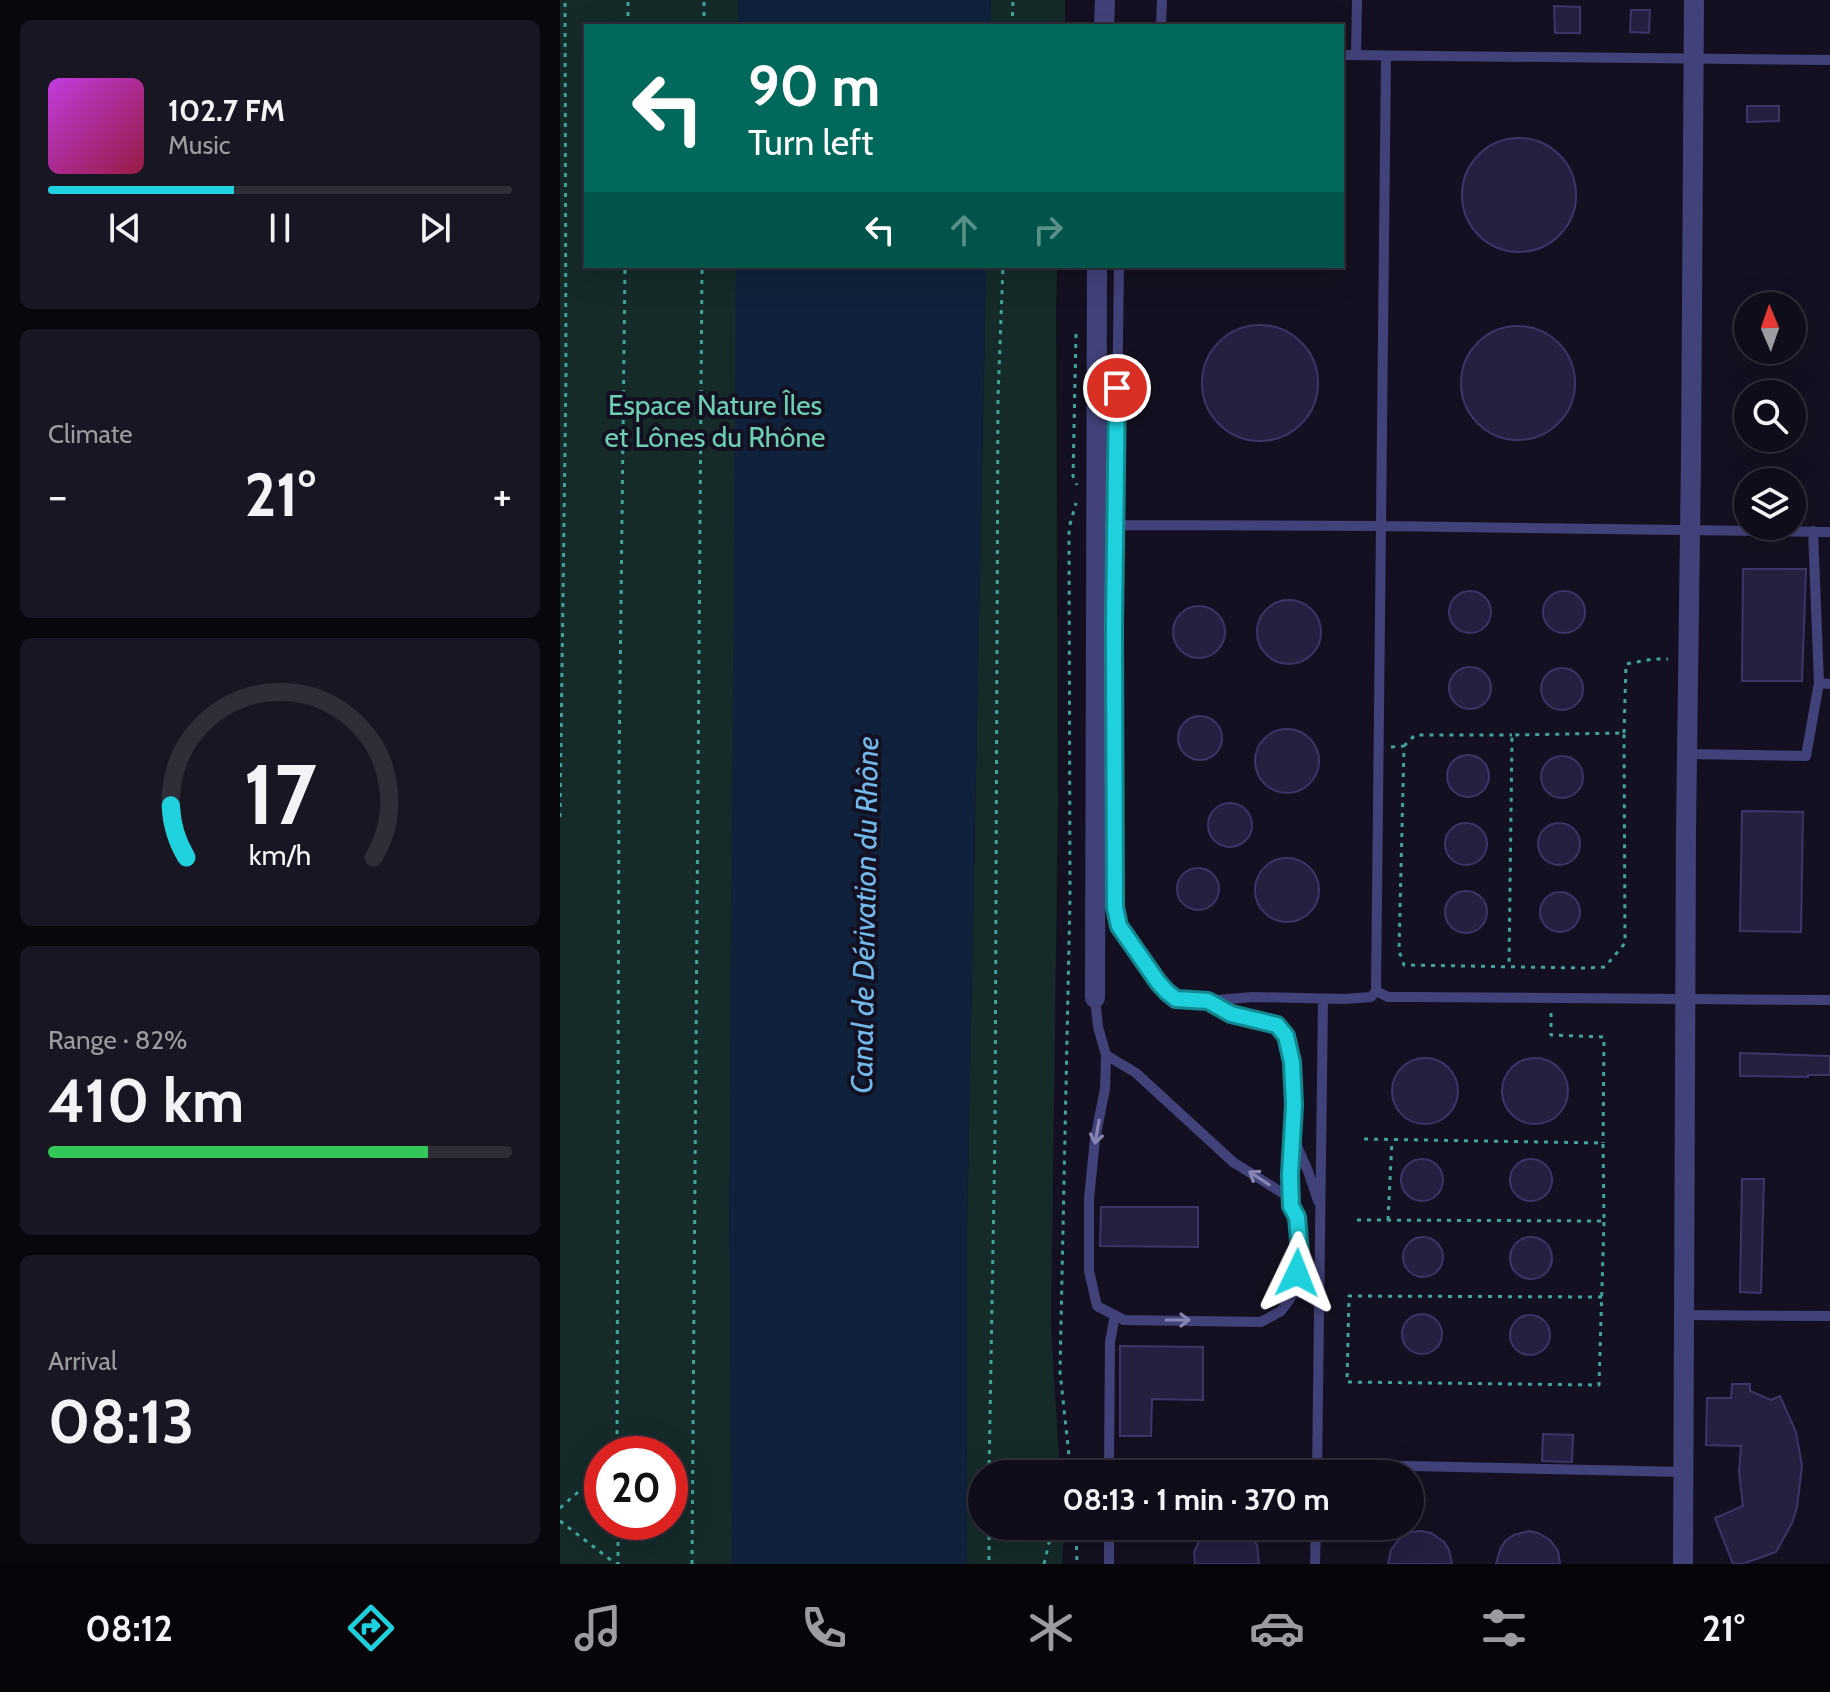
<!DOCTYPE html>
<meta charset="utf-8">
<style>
:root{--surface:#0e0d19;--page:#171622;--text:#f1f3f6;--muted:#9b9ca2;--line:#2e2d38;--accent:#1fd1dd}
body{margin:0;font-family:Cabin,sans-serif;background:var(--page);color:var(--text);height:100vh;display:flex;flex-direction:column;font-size:30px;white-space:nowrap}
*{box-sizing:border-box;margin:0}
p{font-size:26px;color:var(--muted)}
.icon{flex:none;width:44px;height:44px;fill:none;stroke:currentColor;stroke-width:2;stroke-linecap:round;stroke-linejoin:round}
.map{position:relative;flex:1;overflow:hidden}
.sheet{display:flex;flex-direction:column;gap:20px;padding:20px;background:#08070e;width:560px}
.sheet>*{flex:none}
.hud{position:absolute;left:24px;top:24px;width:760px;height:244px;border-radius:0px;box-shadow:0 8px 32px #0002,0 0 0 2px var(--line);background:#00695c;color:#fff;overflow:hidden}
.needle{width:52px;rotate:358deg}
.buttons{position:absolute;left:1174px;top:292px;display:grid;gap:16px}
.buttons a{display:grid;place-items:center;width:72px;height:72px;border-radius:50%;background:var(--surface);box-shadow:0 8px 32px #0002,0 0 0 2px var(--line);font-size:40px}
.speed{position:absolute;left:24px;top:1436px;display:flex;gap:16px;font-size:40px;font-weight:700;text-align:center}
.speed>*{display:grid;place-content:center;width:104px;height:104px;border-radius:50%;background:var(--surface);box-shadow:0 8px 32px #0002,0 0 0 2px var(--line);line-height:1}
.speed .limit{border:12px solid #d22;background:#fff;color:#111}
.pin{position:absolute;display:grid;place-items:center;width:68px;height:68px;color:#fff;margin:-34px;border:4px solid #fff;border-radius:50%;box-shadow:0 2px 8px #0007}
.me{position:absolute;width:88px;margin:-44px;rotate:2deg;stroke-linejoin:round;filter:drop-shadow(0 0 6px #0008)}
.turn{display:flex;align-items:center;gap:28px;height:168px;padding:0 32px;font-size:36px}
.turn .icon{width:104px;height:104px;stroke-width:2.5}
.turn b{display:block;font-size:56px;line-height:68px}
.lanes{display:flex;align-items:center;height:76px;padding:0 32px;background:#0003;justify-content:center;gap:40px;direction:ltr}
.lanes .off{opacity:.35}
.big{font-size:60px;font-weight:800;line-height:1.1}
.sheet .widget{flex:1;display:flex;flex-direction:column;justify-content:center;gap:12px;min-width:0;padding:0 28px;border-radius:12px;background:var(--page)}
.sheet .dial{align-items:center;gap:0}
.dial svg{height:208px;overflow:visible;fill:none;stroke:var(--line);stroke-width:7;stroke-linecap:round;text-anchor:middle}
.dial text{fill:var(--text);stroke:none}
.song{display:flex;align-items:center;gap:24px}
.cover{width:96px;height:96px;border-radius:12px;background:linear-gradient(135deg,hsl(290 70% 55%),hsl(340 70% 35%))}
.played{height:8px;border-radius:4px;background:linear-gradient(90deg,var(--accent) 40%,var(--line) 40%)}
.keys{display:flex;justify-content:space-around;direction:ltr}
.heat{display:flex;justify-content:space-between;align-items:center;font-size:44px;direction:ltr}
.charge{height:12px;border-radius:6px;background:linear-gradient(90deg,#34c759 82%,var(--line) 0)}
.trip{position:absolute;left:408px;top:1460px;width:456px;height:80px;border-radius:40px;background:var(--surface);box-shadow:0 8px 32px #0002,0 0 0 2px var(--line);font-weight:800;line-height:80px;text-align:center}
.dock{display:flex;height:128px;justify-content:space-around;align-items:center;background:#06050a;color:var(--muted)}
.dock .icon{width:56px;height:56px}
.dock .on{color:var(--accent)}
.dock b{font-size:36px;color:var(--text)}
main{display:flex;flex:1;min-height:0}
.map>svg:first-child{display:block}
.green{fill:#152a29;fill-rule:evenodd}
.water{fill:#10213b}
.building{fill:#251f40;stroke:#3d3568;stroke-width:2}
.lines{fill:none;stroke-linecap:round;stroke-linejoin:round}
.path{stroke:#3fa59b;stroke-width:3;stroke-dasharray:4 6;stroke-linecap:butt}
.lane{stroke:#42427a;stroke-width:10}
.street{stroke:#42427a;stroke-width:20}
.oneway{stroke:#8685b3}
.route-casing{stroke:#148890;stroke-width:20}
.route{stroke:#1fd1dd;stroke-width:14}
.labels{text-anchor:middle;stroke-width:8;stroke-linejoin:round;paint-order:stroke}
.park-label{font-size:28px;fill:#6dcfb3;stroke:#131121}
.water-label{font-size:30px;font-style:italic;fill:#73b8eb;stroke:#131121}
</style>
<main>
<section class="sheet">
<div class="widget">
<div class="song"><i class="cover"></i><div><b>102.7 FM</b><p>Music</p></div></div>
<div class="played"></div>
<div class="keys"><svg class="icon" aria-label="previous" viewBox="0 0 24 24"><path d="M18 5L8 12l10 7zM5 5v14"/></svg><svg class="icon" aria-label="pause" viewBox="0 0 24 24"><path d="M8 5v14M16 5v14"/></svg><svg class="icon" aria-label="next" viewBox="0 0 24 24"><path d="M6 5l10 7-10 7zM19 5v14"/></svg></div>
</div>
<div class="widget"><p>Climate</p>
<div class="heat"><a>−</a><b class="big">21°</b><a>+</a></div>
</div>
<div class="widget dial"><svg viewBox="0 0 100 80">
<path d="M14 69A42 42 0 1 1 86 69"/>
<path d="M14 69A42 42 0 0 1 8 49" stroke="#1fd1dd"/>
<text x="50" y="56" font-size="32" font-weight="700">17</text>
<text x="50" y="72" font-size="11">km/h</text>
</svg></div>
<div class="widget"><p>Range · 82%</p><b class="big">410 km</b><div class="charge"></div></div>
<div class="widget"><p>Arrival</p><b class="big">08:13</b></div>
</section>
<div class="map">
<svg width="1270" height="1564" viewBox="0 0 1270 1564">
<rect width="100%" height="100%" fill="#131121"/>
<!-- green -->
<path class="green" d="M0,0h314l-1,26h-287v240h285l-14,1298h-297zM42,1454h68v68h-68z
M431,0h74v26h-74z
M426,266h71l-1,44 2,492 -7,525 9,147h-78v52h82l-2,38h-95v-340z"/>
<!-- water -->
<path class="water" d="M178,0h253v26h-253z
M176,266h250l-19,958v340h-235l-3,-343z"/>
<!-- building -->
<path class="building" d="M994,6l26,1v26h-25z
M1071,10h19l-1,23 -19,-1z
M1187,106h32v15l-32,1z
M902 195a57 57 0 1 1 114 0a57 57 0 1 1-114 0Z
M642 383a58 58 0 1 1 116 0a58 58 0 1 1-116 0Z
M901 383a57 57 0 1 1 114 0a57 57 0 1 1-114 0Z
M1183,569h63l-4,112h-60z
M889 612a21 21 0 1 1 42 0a21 21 0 1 1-42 0Z
M983 612a21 21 0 1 1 42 0a21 21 0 1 1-42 0Z
M697 632a32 32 0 1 1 64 0a32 32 0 1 1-64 0Z
M613 632a26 26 0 1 1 52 0a26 26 0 1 1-52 0Z
M889 688a21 21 0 1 1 42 0a21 21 0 1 1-42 0Z
M981 689a21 21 0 1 1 42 0a21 21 0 1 1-42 0Z
M618 738a22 22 0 1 1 44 0a22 22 0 1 1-44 0Z
M695 761a32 32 0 1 1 64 0a32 32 0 1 1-64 0Z
M887 776a21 21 0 1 1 42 0a21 21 0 1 1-42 0Z
M981 777a21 21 0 1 1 42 0a21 21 0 1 1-42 0Z
M648 825a22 22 0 1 1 44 0a22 22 0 1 1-44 0Z
M1182,811l61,1 -2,120 -61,-1z
M885 844a21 21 0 1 1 42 0a21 21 0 1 1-42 0Z
M978 844a21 21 0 1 1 42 0a21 21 0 1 1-42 0Z
M695 890a32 32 0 1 1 64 0a32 32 0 1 1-64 0Z
M617 889a21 21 0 1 1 42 0a21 21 0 1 1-42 0Z
M885 912a21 21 0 1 1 42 0a21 21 0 1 1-42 0Z
M980 912a20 20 0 1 1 40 0a20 20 0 1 1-40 0Z
M1180,1053l90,3v19h-22v2l-68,-1z
M832 1091a33 33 0 1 1 66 0a33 33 0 1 1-66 0Z
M942 1091a33 33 0 1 1 66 0a33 33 0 1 1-66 0Z
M841 1180a21 21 0 1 1 42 0a21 21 0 1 1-42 0Z
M950 1180a21 21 0 1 1 42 0a21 21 0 1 1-42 0Z
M1182,1179h22l-3,114 -21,-1z
M541,1207h97v40l-98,-1z
M843 1257a20 20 0 1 1 40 0a20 20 0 1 1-40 0Z
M950 1258a21 21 0 1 1 42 0a21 21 0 1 1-42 0Z
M842 1334a20 20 0 1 1 40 0a20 20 0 1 1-40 0Z
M950 1335a20 20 0 1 1 40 0a20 20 0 1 1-40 0Z
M560,1346l83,1v53l-51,-1 -1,37h-31z
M1172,1384h18v7l21,9 9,-4 16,36 6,34 -5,41 -5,16 -16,29 -34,12h-9l-18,-46 28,-12 -4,-34 2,-26 -35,-1 1,-47h24z
M983,1434l30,1 -1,27 -30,-1z
M656,1526h22l10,6 9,13 2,19h-64l-1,-12 6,-13 6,-7z
M861,1531l10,2 13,9 5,8 3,14h-64l3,-14 8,-11 12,-7z
M969,1531l9,2 12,7 8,11 2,13h-64l4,-14 5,-9 9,-6z"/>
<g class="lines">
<!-- path -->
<path class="path" d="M68,26v-26
M144,26v-26
M452,26l1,-26
M516,334l-3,142 4,9
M1064,733l2,-69 27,-5h15
M844,746l11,-11h97
M831,747l13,-1 -5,205 5,14 179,3 22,-1 20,-24 -1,-210 -112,2 -3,231
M0,817l6,-443 -1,-374
M991,1013v22l53,2 -1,106
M797,1220l247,1 -1,-78 -239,-4
M828,1220l4,-80
M1042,1297l-253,-1 -2,86 252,3 5,-164
M57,1454l2,-685 6,-503
M429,1474l6,-339 3,-738 5,-131
M511,1474l-11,-102 10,-475 -1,-369 7,-25
M0,1508l42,-37
M0,1521l56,43
M58,1522v42
M429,1526v38
M516,1526l1,38
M132,1564l10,-1298
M484,1564l9,-38"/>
<!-- lane -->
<path class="lane" d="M601,26l1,-26
M782,55l488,5
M796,55l1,-55
M559,266l-5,361v238l1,42 4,19 39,56 9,10 9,7 17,3 60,-5 91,2 27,-2 5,-6
M555,525l267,1 448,6
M1253,531l6,152
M1127,754l119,2 13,-73 11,1
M816,991l10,-935
M816,991l12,6h20l422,3
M535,998l3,29 8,28 -1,34 -10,50 -6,60v72l8,35 27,14 137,2 20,-11 9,-12 3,-7 7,-39 -3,-36 -13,-23 -51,-32 -97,-89 -30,-18
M649,1002c7,4 15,9 22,12 14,6 35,4 47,13 26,21 12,139 13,174
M733,1137l15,34 10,30
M733,1292l27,4
M1125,1315l145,1
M549,1465l1,-123 5,-27
M549,1474v-9l208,-1 367,8
M757,1474l6,-475
M549,1564v-38
M755,1564l1,-38"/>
<!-- street -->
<path class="street" d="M544,26l1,-26
M535,998l2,-732
M1123,1564l3,-733 5,-373 3,-458"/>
</g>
<!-- one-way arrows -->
<defs><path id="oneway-shaft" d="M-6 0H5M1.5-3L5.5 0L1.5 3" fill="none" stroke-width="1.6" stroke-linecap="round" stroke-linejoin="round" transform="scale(2)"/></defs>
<g class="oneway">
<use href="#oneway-shaft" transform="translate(537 1132) rotate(100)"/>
<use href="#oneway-shaft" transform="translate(699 1178) rotate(-147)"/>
<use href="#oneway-shaft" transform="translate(618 1320)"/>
</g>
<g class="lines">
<defs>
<path id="route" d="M557,388l-3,239 1,280 4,19 39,56 9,10 9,7 32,2 23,13 46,11 9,11 6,26 2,43 -4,70 1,31 6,11 3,36 -3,20"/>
</defs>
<!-- route casing -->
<use href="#route" class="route-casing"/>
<!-- route -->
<use href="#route" class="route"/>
</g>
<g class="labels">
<!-- park labels -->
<g class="park-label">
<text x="155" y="415">Espace Nature Îles<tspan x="155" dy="32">et Lônes du Rhône</tspan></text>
</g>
<!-- water labels -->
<g class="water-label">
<text transform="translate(305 915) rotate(-89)" y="10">Canal de Dérivation du Rhône</text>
</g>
</g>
</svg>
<div class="buttons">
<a><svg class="needle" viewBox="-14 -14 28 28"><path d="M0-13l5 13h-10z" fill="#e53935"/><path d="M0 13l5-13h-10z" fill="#9b9ca2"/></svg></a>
<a><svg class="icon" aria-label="search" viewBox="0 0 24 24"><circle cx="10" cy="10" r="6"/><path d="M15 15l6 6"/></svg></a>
<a><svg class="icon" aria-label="layers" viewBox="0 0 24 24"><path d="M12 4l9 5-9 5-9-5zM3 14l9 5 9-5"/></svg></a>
</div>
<div class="speed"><div class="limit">20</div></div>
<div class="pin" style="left:557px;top:388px;background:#d93025"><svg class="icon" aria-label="arrive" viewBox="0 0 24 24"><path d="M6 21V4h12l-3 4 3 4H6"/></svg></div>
<svg class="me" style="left:737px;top:1273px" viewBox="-20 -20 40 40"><path d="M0-17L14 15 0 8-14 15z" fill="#1fd1dd" stroke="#fff" stroke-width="4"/></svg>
<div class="trip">08:13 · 1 min · 370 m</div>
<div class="hud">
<div class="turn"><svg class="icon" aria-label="left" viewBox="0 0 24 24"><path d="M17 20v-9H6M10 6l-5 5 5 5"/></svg><div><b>90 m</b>Turn left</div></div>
<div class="lanes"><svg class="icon" aria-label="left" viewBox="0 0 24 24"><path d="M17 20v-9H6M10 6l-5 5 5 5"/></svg><svg class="icon off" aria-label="ahead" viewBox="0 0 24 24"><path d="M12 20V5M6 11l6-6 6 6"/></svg><svg class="icon off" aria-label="right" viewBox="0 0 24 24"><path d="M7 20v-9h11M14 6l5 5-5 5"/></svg></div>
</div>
</div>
</main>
<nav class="dock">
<b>08:12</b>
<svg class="icon on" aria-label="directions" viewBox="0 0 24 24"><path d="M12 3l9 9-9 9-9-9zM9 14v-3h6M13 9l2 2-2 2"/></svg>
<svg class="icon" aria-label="music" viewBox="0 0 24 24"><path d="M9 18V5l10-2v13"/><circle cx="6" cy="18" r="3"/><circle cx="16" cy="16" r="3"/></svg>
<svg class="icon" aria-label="phone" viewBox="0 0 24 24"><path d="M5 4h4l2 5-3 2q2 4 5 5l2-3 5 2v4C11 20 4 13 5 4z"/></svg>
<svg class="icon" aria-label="climate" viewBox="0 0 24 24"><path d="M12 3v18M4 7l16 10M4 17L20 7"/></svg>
<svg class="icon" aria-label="car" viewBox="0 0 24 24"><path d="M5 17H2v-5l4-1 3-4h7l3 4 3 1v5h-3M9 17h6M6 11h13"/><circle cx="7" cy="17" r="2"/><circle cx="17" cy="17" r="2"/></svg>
<svg class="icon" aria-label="filters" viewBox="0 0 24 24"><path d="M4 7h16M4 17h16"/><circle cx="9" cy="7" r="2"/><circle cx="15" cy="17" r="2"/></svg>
<b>21°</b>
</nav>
